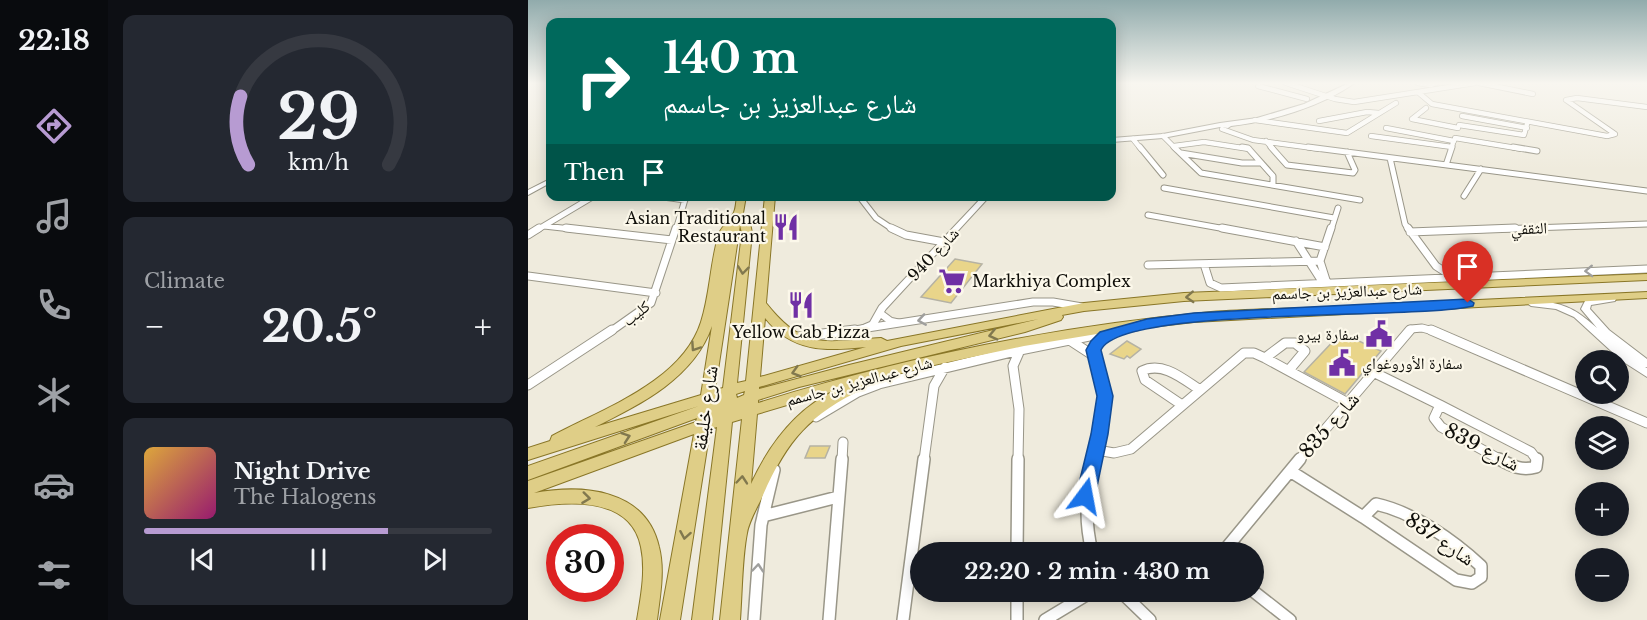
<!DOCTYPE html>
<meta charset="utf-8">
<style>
:root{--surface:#171b24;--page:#242831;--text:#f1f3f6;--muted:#9ea1a6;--line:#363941;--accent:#b79bd2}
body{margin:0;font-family:"Libre Baskerville","Noto Naskh Arabic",serif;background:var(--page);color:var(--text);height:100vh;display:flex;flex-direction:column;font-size:22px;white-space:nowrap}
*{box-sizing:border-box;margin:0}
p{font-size:20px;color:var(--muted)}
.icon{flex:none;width:33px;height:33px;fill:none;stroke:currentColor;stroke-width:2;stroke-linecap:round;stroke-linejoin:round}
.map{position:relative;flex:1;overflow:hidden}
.panel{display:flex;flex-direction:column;gap:15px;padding:15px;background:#0d0f14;width:420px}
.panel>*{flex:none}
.guide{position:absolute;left:18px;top:18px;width:570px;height:183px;border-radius:12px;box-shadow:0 3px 15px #0003;background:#00695c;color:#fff;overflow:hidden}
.controls{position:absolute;left:1047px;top:350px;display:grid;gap:12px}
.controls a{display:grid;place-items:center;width:54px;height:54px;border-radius:50%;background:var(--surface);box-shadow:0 3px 15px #0003;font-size:30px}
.speed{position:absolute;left:18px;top:524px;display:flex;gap:12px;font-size:30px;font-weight:700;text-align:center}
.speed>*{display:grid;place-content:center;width:78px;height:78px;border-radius:50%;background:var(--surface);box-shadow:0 3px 15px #0003;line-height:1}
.speed .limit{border:9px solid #d22;background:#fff;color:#111}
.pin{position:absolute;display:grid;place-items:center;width:51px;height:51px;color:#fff;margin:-62px -26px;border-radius:50% 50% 50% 0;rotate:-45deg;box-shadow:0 0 6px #0007}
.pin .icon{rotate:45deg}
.me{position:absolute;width:66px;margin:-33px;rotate:13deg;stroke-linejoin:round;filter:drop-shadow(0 0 4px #0008)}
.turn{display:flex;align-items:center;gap:21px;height:126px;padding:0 18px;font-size:27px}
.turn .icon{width:78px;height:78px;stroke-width:2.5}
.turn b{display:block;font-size:42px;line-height:51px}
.then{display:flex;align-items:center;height:57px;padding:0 18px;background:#0003;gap:12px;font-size:22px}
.big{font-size:45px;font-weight:800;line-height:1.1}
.panel .tile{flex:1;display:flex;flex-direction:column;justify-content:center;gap:9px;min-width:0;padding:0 21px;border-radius:12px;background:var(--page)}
.panel .dial{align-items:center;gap:0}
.dial svg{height:156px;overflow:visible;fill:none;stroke:var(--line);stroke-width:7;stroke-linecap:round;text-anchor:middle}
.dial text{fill:var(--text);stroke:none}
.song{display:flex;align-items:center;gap:18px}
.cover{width:72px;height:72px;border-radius:9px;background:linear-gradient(135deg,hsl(40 70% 55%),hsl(320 70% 35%))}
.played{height:6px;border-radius:3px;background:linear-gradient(90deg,var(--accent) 70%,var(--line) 70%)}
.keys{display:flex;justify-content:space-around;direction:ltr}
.heat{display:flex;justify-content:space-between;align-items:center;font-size:33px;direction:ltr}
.trip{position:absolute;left:382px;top:542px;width:354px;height:60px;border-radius:30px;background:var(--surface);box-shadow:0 3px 15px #0003;font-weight:800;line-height:60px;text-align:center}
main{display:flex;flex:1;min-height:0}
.tab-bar{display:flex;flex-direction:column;width:108px;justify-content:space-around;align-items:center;background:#090b0e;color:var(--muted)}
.tab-bar .icon{width:42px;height:42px}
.tab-bar .on{color:var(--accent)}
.tab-bar b{font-size:27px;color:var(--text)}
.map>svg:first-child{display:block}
.building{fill:#e9d58a;stroke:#b5b2a4;stroke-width:1.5}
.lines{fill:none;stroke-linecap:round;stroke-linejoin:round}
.minor-far4-casing{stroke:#999688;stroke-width:6}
.minor-far3-casing{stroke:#999688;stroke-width:7}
.minor-far2-casing{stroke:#999688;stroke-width:9}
.minor-far1-casing{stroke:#999688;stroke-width:11}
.minor-casing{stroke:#999688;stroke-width:14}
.tertiary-casing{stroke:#999688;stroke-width:2}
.primary-casing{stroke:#897627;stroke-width:2}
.minor-far4{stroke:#fff;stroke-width:4.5}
.minor-far3{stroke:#fff;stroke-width:5}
.minor-far2{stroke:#fff;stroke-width:7}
.minor-far1{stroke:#fff;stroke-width:9}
.minor{stroke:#fff;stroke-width:11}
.tertiary{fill:#fff;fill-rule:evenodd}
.primary{fill:#dfce87;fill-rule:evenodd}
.oneway{stroke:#81784e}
.oneway2{stroke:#9f9f9d}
.route{fill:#1a73e8;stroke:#114b97;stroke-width:1.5}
.labels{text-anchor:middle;stroke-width:4.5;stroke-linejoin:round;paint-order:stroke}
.poi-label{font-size:16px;fill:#0f0e09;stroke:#fcf8ea;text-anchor:end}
.street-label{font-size:16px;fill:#0f0e09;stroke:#fcf8ea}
.near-street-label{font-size:20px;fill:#0f0e09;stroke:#fcf8ea}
</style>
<main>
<nav class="tab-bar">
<b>22:18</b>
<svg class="icon on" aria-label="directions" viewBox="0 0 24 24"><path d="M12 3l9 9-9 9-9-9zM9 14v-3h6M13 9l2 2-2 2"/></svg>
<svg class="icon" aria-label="music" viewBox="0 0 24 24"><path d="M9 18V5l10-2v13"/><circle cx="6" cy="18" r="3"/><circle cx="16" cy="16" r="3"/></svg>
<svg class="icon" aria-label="phone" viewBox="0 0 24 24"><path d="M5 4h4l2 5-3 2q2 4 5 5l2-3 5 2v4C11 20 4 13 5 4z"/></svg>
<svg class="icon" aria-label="climate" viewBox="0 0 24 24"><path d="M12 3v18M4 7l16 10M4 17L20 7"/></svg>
<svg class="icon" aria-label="car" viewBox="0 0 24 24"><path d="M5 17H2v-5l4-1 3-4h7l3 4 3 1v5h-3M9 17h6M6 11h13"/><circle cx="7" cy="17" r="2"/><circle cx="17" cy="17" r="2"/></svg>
<svg class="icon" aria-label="filters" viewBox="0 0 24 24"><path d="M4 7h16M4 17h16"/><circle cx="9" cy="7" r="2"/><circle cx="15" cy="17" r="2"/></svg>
</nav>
<section class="panel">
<div class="tile dial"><svg viewBox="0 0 100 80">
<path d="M14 69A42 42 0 1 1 86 69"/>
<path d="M14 69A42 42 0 0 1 10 34" stroke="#b79bd2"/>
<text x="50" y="56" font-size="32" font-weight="700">29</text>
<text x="50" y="72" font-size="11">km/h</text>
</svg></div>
<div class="tile"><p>Climate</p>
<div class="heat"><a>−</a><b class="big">20.5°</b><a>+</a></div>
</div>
<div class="tile">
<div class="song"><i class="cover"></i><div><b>Night Drive</b><p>The Halogens</p></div></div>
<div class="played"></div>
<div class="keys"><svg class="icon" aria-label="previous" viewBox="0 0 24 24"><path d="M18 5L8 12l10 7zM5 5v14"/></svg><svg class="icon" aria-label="pause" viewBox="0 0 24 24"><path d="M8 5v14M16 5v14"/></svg><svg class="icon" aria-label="next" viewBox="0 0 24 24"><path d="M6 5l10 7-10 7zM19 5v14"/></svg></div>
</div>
</section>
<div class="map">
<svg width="1119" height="620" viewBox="0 0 1119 620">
<rect width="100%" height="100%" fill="#efebdd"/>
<!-- building -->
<path class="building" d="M427,259l27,5 -31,39 -30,-6z
M813,333l40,18 -36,43 -41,-22z
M599,341l14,8 -11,9 -3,-2 -3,3 -14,-5z
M282,446h20l-5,12h-20z"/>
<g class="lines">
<defs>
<path id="minor-far4" d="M758,83l49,16 19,3 121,-19
M890,83l12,2 6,-2
M951,83l54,11
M730,86l49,13
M891,93l13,11 175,32 8,-2 -49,-34 11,-2 70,9
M898,108l-14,11 46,9
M934,116l65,12
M727,120l92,13 49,-30
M791,121l48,-9 12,1
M931,125l65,10 3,-11
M858,128l68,13
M694,129l31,11 67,9
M635,136l13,13
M843,136l81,11
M927,138l67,11
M605,139l8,10
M738,141l7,8
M646,146l30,-4 45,7
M923,149l2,-6"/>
<path id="minor-far3" d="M612,147l23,28
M646,147l27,26 159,27
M714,147l6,1 25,28v9
M743,147l16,18 66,8 2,-3 -8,-18
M780,147l339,44
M985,147l24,4
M653,153l61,10h18
M862,158l15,66 4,6
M918,165l6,-18
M636,188l170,30
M128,196l29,4
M331,196l17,22 18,12
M936,196l17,-27
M620,215l83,15
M16,226l36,4
M9,230l57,-34
M148,230l10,-34
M803,230l7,-22
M943,230l176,-6"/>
<path id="minor-far2" d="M38,228l106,12
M363,228l15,7 38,7
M694,228l103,19
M880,228l28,38 17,11
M882,232l105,-4
M0,235l11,-7
M768,241l27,42
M676,264l6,19 11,5 426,-19
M620,265l172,-4
M0,276l128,17
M799,283l-7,-22 11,-33
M82,332l41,-29 25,-75
M314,332l191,-30h20l29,5
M584,332l25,-5
M880,332l3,-3 11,-1 15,4"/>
<path id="minor-far1" d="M903,330l216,93
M270,337l57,-7
M543,341l23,15
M737,358l20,-15h10l10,8 -16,19
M847,373l65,32
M0,385l84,-55
M654,405l-37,-25 -3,-9c21,-10 41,8 58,19
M288,417l42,-25 21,-8 141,-34 99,-20
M569,450l17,3 17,-4 113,-96h10l11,5 83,45
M314,460l1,-18
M396,460l10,-74 11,-19
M490,460l1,-51 -6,-43 7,-16
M566,460l9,-41 2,-20 -11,-49 2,-6 9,-9
M771,460l111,-130
M973,460l-60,-33 -7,-9 6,-13 91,47 6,8"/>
<path id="minor" d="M971,459c13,7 22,12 37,8l1,-8
M762,471l73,46
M848,504c37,8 77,36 105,62v11l-9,6 -16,-3 -93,-63z
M235,516l75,-19
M489,552l1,-93
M564,552c-8,-33 -6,-61 3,-93
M695,552l77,-93
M489,591v29
M592,591l30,29
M725,591l37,29
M226,620l7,-95 13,-55
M301,620l13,-161
M375,620l21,-161
M517,620l48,-29"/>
<path id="tertiary" d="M821,83h6c-35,24 -82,38 -124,43l-3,2 -8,-1 -57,11 -51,4v-4l51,-4 57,-11 37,-5 47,-14z
M22,179v4l-22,12v-5z
M455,196h7l-104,113 -2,3 8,6 14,3 2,2 -2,2 -17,-1 -8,-6 -5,8 -14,6h-6l-2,-2 2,-2 14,-6 9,-16z
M1084,296l3,1 1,2 -1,2 -24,4 -1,4 19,21 38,29v8h-2l2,1v9l-25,-16 -48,-44 -18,-8 -25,-3 -4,-3c5,-4 11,-2 18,-1 23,2 35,11 52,26l-16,-19 4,-8z"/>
<path id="primary" d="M209,196h9l-3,17 7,10 2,10 -15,150 9,-2 19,-185h10l-9,107c39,49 58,38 115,35l6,3 197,-38 100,-10 463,-19v6l-463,21 -100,10 -22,4 1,2 -2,3 -36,12 -226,55 -41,13v3c147,-46 300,-77 453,-91 40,-3 79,-3 118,-5 106,-5 212,-10 318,-15v6l-453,24 -85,10 -85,14 -85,18 -74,18 2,3 -2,3c-55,26 -78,52 -102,107 -5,11 -14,26 -16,38 -5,25 -5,61 -7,87h-20l22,-201 -10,3 -20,198h-20l25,-193 -7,2 -30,191h-20l34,-186 -160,59c49,-9 112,-4 125,54 6,23 1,49 -2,73h-20c4,-24 9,-49 4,-73 -10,-51 -74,-46 -113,-39v-27l168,-59 1,-4 -169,62v-14l171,-60 -171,54v-12l22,-7 2,-5c50,-27 130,-54 149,-114 9,-28 9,-57 17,-85 2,-10 10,-14 15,-23 3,-4 3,-12 4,-18zM212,225l2,8 -19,155 -8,2zM237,318c28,35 60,33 101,29l-106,30zM511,319l-190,46 -90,24v-2l142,-41zM184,326l-11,69 -106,32c46,-23 99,-49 117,-101zM217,391l-1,4 -7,3 -1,-4zM306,391c-39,19 -65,54 -83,93l6,-70z"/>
</defs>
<!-- minor-far4 casing -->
<use href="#minor-far4" class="minor-far4-casing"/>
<!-- minor-far3 casing -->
<use href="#minor-far3" class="minor-far3-casing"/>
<!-- minor-far2 casing -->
<use href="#minor-far2" class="minor-far2-casing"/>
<!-- minor-far1 casing -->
<use href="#minor-far1" class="minor-far1-casing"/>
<!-- minor casing -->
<use href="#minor" class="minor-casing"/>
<!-- tertiary casing -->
<use href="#tertiary" class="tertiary-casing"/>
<!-- primary casing -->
<use href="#primary" class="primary-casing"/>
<!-- minor-far4 -->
<use href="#minor-far4" class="minor-far4"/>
<!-- minor-far3 -->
<use href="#minor-far3" class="minor-far3"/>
<!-- minor-far2 -->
<use href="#minor-far2" class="minor-far2"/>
<!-- minor-far1 -->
<use href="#minor-far1" class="minor-far1"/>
<!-- minor -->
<use href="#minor" class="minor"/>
<!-- tertiary -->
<use href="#tertiary" class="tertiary"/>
<!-- primary -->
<use href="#primary" class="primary"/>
</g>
<!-- one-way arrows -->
<defs><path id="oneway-chevron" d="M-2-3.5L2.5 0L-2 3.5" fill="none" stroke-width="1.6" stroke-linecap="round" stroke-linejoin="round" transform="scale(1.5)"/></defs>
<g class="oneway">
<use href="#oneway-chevron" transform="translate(215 270) rotate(97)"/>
<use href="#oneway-chevron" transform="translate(662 297) rotate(177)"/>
<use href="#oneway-chevron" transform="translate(465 335) rotate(167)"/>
<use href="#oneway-chevron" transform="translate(167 347) rotate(124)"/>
<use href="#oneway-chevron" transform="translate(268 372) rotate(164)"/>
<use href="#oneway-chevron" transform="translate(98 437) rotate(-19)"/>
<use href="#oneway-chevron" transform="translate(214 480) rotate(-85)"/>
<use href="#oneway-chevron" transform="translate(58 498) rotate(7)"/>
<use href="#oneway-chevron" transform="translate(157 535) rotate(100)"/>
</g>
<g class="oneway2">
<use href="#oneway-chevron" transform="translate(1061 271) rotate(178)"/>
<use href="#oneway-chevron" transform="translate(394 320) rotate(171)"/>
<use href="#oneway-chevron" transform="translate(230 568) rotate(-85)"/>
</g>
<!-- sky -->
<linearGradient id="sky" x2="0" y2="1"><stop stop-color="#91abac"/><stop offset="0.49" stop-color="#f8f6f0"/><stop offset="1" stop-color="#f8f6f0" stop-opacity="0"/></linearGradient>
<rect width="1119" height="170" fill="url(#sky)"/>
<!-- route -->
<path class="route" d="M940,299l6,4 -1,3c-56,14 -353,0 -372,44l12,46 -5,38 -13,62 -3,5 -7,3 -6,-3 -3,-5 15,-62 6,-38 -11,-46 5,-9 9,-9 47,-13 47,-6z"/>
<!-- icons -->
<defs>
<symbol id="restaurant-bare" viewBox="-9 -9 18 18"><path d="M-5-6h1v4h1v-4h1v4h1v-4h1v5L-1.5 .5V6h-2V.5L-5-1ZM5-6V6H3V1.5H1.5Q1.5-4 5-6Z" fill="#7030a5" stroke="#fcf8ea" stroke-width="2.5" paint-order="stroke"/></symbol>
<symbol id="supermarket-bare" viewBox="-9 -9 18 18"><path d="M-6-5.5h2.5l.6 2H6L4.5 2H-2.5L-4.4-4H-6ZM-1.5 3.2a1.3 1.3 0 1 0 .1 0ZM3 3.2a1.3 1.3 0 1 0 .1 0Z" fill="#7030a5" stroke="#fcf8ea" stroke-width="2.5" paint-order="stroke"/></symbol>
<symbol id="civic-bare" viewBox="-9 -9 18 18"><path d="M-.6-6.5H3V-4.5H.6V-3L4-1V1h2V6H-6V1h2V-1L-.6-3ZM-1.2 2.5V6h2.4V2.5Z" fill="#7030a5" stroke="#fcf8ea" stroke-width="2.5" paint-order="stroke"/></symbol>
</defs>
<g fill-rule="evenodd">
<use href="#restaurant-bare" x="239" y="208" width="38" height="38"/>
<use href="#supermarket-bare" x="405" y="262" width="38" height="38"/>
<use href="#restaurant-bare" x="254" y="286" width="38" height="38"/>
<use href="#civic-bare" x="832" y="315" width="38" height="38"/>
<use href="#civic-bare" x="795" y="344" width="38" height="38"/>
</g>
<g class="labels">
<!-- poi labels -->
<g class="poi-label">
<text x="238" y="224">Asian Traditional<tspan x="238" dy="18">Restaurant</tspan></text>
<text x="444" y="287" text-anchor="start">Markhiya Complex</text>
<text x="273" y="338" text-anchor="middle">Yellow Cab Pizza</text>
<text x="831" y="340">سفارة بيرو</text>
<text x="834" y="369" text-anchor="start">سفارة الأوروغواي</text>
</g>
<!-- street labels -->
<g class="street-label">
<text transform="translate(1001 228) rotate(-2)" y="6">الثقفي</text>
<text transform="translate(405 254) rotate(-47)" y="6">شارع 940</text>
<text transform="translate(819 291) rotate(-2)" y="6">شارع عبدالعزيز بن جاسمم</text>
<text transform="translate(108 313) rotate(-39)" y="6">كليب</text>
<text transform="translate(331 381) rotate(-15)" y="6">شارع عبدالعزيز بن جاسمم</text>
</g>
<!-- near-street labels -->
<g class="near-street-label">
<text transform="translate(177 408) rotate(-82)" y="7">شارع خليفة</text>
<text transform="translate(801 425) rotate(-49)" y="7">شارع 835</text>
<text transform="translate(954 447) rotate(27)" y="7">شارع 839</text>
<text transform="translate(912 539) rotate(34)" y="7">شارع 837</text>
</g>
</g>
</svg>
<div class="controls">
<a><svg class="icon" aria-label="search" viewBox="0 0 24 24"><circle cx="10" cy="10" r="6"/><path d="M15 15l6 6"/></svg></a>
<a><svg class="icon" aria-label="layers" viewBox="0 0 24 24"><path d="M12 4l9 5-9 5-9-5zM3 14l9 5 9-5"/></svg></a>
<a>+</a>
<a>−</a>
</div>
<div class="speed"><div class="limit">30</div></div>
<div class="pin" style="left:940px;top:303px;background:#d93025"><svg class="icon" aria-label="arrive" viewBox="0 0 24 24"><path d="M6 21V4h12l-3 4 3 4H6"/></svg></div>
<svg class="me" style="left:557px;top:496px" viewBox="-20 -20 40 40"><path d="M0-17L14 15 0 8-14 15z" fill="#1a73e8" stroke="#fff" stroke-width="4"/></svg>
<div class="trip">22:20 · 2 min · 430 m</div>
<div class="guide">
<div class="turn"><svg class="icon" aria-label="right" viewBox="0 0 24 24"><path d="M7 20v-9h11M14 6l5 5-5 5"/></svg><div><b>140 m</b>شارع عبدالعزيز بن جاسمم</div></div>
<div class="then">Then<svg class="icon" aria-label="arrive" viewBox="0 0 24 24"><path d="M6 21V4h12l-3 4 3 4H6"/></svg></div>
</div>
</div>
</main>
